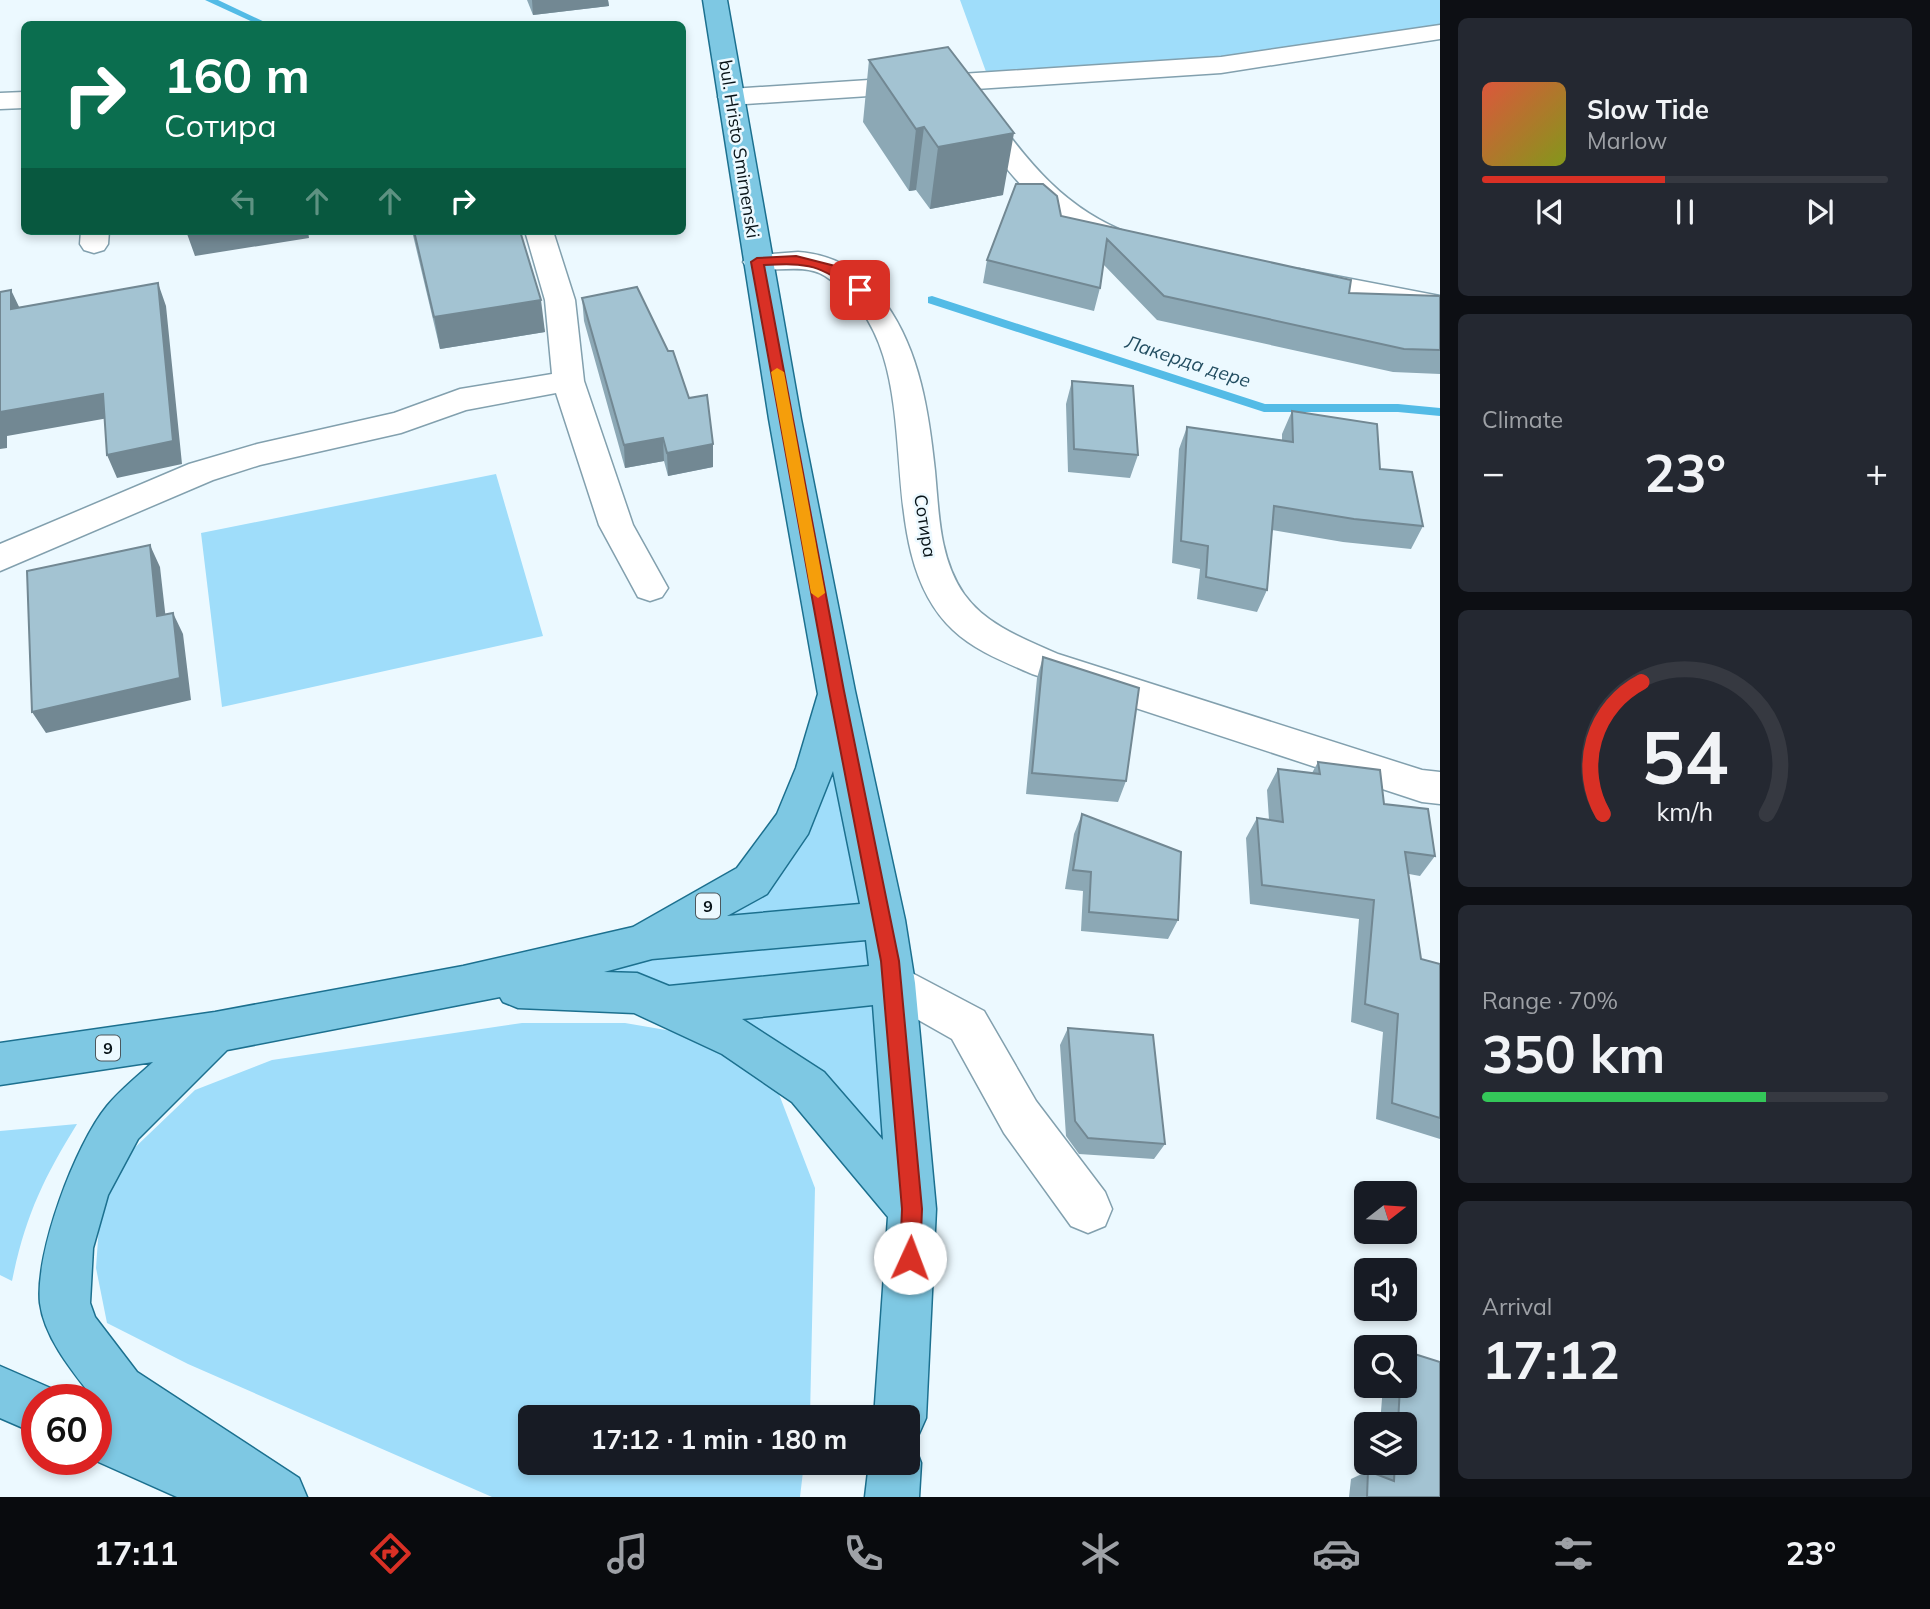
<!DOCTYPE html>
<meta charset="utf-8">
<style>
:root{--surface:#171b24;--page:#242831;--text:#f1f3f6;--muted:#9ea1a6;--line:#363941;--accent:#d93025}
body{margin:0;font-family:Mulish,sans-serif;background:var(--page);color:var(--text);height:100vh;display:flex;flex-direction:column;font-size:26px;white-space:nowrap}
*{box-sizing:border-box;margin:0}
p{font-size:23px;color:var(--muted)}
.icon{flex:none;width:38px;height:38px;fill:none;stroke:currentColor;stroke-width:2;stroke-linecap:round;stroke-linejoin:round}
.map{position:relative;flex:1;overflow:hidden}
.drawer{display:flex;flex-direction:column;gap:18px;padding:18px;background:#0d0f14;width:490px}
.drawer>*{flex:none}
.banner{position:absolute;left:21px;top:21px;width:665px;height:214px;border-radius:10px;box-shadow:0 4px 10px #0003;background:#0b6e4f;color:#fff;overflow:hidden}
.needle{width:46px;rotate:73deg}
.controls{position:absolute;left:1354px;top:1181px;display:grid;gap:14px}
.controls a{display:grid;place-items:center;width:63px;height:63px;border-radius:10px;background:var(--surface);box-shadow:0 4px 10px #0003;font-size:35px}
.speed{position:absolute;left:21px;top:1384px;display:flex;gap:14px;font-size:35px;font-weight:700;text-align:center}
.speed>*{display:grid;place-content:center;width:91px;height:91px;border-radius:50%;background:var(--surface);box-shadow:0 4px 10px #0003;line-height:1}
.speed .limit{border:10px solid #d22;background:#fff;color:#111}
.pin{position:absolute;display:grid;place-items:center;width:60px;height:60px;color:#fff;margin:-30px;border-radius:14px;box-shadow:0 4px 10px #0006}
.me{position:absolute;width:77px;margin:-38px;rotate:2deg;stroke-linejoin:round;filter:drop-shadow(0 0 5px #0008)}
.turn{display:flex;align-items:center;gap:24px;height:147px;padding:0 28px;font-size:32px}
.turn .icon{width:91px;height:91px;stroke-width:2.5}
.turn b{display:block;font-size:49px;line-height:60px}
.lanes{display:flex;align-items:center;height:66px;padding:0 28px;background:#0003;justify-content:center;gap:35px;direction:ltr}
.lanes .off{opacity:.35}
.big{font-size:52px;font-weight:700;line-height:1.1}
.drawer .tile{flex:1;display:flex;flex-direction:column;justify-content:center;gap:10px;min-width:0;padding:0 24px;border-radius:10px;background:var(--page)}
.drawer .dial{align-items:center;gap:0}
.dial svg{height:182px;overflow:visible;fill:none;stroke:var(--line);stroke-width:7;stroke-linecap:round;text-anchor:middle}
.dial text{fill:var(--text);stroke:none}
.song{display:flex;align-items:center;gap:21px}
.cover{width:84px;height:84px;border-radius:10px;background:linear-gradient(135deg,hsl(10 70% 55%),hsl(70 70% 35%))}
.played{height:7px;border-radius:4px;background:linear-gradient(90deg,var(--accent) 45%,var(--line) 45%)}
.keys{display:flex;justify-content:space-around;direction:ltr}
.heat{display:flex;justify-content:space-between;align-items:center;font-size:38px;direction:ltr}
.charge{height:10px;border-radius:5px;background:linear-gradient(90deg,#34c759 70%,var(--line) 0)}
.trip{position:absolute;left:518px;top:1405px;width:402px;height:70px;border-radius:10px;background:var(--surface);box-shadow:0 4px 10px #0003;font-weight:700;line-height:70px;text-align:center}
.dock{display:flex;height:112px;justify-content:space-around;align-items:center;background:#090b0e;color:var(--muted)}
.dock .icon{width:49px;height:49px}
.dock .selected{color:var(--accent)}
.dock b{font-size:32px;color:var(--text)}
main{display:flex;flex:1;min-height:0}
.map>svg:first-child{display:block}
.green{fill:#9fddfa}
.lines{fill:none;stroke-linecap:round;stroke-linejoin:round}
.stream{fill:#53bbe6;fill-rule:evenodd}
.minor-casing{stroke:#82a0ae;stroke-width:3}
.major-casing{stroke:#1c708f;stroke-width:3}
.minor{fill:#fff;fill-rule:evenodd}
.major{fill:#7ec8e3;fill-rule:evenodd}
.wall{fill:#8ca8b5}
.shaded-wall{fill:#728893}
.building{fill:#a3c3d2;stroke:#728893;stroke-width:2}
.route{fill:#d93025;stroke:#8d1f18;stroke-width:2}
.slow{fill:#f59e0b}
.labels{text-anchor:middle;stroke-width:5;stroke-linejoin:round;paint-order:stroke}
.shield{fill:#ecf9ff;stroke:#4c575d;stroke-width:2}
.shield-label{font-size:16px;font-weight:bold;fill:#071217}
.street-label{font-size:18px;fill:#071217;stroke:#ecf9ff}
.water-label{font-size:19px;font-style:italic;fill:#224d60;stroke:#ecf9ff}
</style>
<main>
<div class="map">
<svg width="1440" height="1497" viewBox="0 0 1440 1497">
<rect width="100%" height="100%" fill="#ecf9ff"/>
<!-- green -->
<path class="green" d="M960,0h480v32l-219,33 -232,15z
M496,474l47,162 -321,71 -21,-174z
M836,691l76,518 -104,-122 -140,-81 -205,-20 179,-42 110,-63z
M522,1023h103l82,14 70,52 38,99 -5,229 -280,1v45h274l-4,34h-308l-304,-133 -81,-41 -11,-55 4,-57 26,-55 69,-66 77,-30z
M77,1124c-34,55 -52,93 -65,157l-12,-6v-144z"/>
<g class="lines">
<!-- stream -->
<path class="stream" d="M205,0h13l51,24h-12z
M932,296l333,108h133l42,4v8l-42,-4h-134l-336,-109v-6z"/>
<defs>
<path id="minor" d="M1440,25v14l-219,34 -490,32 -9,-3 -4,-5 4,-5 9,-3 490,-32z
M24,92v16l-24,1v-16z
M979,104l9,2c39,56 78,104 143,128l4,6 -4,6c-60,15 -138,-91 -165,-134l4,-6z
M81,231h28l-1,13 -4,6 -10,3 -10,-3 -4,-6z
M525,231h28l22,69 9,81 49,144 35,63 -6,9 -12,4 -12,-4 -39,-72 -43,-132 -90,17 -65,23 -141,32 -47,15 -213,91v-27l189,-80 68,-20 137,-31 66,-24 92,-15 -7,-74z
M798,252c39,3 65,20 88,52 34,48 43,109 49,167 4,42 4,87 29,123 22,31 60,45 94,60l364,116 18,2v32l-18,-2 -390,-128c-27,-12 -57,-23 -79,-44 -94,-89 -10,-279 -128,-354 -23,-14 -54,-2 -78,-8l-4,-6 4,-6z
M1299,269l141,27v18l-151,-30 -5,-6 5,-6z
M893,963l91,48 52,90 69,91 7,17 -7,17 -17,7 -17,-7 -67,-93 -52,-94 -74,-42 -7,-14 7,-14z"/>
<path id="major" d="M703,0h24l74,419 54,272 50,229 10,63 21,226 -10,209 -8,18 -10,4v-22h-34l14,-201 -96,-115 -70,-48 -88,-41 -116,-5 -15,-6 -3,-5 -273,53 -89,89 -30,56 -15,53 -3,55 5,14 42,55 162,106 8,19h-130l-83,-37h2v-52l13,5 -8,-5c-22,-29 -56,-66 -61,-105 -5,-50 35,-158 67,-197 13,-16 31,-30 46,-44l-153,23v-42l215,-31 248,-46 170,-39 104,-59 40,-54 19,-46 22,-74 -49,-275zM833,771l27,133 -133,12 40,-22 41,-60zM866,940l3,26 -200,20 -32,-13 -33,-1 48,-13zM873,1005l10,135 -59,-68 -82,-53z
M0,1366l55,24 4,10h-22v34l-37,-16z
M908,1442l6,2 7,19 -2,34h-54l4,-34h39z"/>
</defs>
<!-- minor casing -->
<use href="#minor" class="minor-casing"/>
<!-- major casing -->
<use href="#major" class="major-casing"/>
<!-- minor -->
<use href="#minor" class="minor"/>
<!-- major -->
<use href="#major" class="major"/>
</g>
<!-- wall -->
<path class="wall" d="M527,0h81l1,6 -76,9z
M869,60l134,135 -73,14 -14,-19 -7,1 -46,-69z
M1061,216l288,77 91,3v78l-47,-2 -236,-52 -54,-56 -3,24 -6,23 -111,-28 4,-23z
M412,231h108l25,101 -105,17z
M582,298l131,169 -45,9 -4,-15 -39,7 -41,-147z
M1072,381l66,74 -8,23 -62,-6 -2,-68z
M1292,411l88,58 43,57 -12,23 -68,-7 -71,-12 -5,60 -10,22 -60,-13 3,-30 -28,-6 7,-114 8,-22 95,13v-6z
M1043,657l83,124 -8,21 -92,-8 11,-116z
M1318,762l66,42 51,52 -15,20 -11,-2 12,85 19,5v175l-64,-20 7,-87 -32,-10 8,-103 -109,-15 -4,-66 11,-20 12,2 -2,-30 11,-21 34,4z
M1082,814l96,106 -10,19 -87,-8 2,-40 -18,-2 9,-55z
M1068,1028l97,116 -11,15 -75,-5 -13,-18 -6,-91z
M1383,1386h22l35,111h-91l2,-18 17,-8 9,3v-11h28v-39h-25z"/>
<!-- shaded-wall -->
<path class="shaded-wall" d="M532,0h76l1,6 -76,9z
M924,127l-8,63 -7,1 7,-62z
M1014,133l-11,62 -73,14 8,-62z
M186,231h122l1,7 -114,18z
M158,283l8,23 16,158 -65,14 -10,-23z
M11,290l11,23 -11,-4z
M541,300l4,32 -105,17 -6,-32z
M103,394l11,23 -107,19v12l-7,1v-37z
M663,438l1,23 -39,7 -1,-23z
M713,444v23l-45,9 -1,-23z
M150,545l10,22 8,71 -11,-22z
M173,613l10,21 8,66 -145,33 -14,-21z"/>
<!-- building -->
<path class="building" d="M948,47l66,86 -76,14 -14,-20 -8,2 -47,-69z
M1016,184h27l14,12 4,20 290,64 -2,13 91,3v54l-36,-1 -240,-53 -57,-57 -7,49 -113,-28z
M414,231h106l21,69 -107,17z
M158,283l15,158 -66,14 -4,-61 -103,18v-120l11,-2v19z
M637,287l31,64h5l16,47 18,-3 6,49 -46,9 -4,-15 -39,7 -42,-147z
M1072,381l61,5 5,69 -64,-6z
M1292,411l85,13 3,45 32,3 11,54 -69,-7 -80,-13 -7,84 -61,-13 2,-31 -27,-5 6,-114 106,15z
M150,545l7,71 16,-3 7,65 -148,34 -5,-141z
M1043,657l96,31 -13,93 -94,-8z
M1318,762l62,8 4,34 44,5 7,47 -30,-4 16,107 19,5v154l-48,-15 6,-89 -33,-10 9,-104 -112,-15 -5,-67 26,4 -5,-53 42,5z
M1082,814l99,38 -3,68 -89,-8 2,-40 -18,-2z
M1068,1028l85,7 12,109 -77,-6 -13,-17z
M1405,1351l35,11v135h-73l1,-26 26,10 1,-18h10v-39h-7l2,-38h5z"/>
<!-- route -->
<path class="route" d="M796,256l43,11 27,23 -10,3c-35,-29 -48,-30 -92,-28l80,426 55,270 23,248 -2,49 -3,7 -7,3 -7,-3 -3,-7 2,-49 -21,-248 -52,-270 -78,-429 6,-4z"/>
<!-- slow -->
<path class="slow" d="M777,368l7,4 41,221 -7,5 -7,-5 -40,-221z"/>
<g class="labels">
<!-- shield labels -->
<g class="shield">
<rect x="696" y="893.5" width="24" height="25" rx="5"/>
<rect x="96" y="1035.5" width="24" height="25" rx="5"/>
</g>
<g class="shield-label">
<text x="708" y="912">9</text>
<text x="108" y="1054">9</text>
</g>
<!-- street labels -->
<g class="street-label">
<text transform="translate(739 149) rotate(81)" y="6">bul. Hristo Smirnenski</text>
<text transform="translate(925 526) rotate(81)" y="6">Сотира</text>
</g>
<!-- water labels -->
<g class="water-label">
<text transform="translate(1188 361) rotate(18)" y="7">Лакерда дере</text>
</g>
</g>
</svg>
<div class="controls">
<a><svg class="needle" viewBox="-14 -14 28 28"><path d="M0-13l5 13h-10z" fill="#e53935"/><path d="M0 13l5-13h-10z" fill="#9ea1a6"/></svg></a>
<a><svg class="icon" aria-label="sound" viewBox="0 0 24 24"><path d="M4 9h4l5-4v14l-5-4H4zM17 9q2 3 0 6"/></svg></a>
<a><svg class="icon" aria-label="search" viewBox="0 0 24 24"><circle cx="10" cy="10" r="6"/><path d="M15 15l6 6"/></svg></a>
<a><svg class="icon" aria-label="layers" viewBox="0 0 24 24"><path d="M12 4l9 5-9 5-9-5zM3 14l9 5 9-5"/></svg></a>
</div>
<div class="speed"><div class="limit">60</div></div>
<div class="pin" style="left:860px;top:290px;background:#d93025"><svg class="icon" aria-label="arrive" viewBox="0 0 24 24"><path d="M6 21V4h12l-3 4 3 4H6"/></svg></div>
<svg class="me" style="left:910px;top:1258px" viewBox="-20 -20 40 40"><circle r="19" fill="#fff"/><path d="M0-13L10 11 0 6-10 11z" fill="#d93025"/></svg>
<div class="trip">17:12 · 1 min · 180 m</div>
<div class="banner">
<div class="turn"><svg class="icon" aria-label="right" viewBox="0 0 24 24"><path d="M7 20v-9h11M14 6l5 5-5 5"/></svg><div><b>160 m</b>Сотира</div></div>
<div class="lanes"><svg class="icon off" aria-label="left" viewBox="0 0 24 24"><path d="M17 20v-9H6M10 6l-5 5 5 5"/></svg><svg class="icon off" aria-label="ahead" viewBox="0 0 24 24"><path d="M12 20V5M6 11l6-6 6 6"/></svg><svg class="icon off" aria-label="ahead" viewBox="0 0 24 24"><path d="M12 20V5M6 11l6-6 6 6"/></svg><svg class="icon" aria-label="right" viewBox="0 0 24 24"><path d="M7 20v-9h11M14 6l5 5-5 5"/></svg></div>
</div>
</div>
<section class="drawer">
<div class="tile">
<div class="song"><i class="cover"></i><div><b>Slow Tide</b><p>Marlow</p></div></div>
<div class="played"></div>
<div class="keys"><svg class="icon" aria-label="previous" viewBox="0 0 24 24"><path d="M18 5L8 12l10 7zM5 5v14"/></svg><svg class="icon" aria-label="pause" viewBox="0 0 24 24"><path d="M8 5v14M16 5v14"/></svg><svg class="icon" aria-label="next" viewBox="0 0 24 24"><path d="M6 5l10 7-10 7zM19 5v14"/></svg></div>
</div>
<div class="tile"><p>Climate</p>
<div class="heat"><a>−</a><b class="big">23°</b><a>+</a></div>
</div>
<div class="tile dial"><svg viewBox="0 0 100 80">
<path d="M14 69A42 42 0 1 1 86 69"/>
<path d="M14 69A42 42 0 0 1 31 11" stroke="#d93025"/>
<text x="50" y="56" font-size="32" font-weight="700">54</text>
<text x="50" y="72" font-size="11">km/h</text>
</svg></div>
<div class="tile"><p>Range · 70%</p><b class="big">350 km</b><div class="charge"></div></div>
<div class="tile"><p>Arrival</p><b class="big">17:12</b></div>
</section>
</main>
<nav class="dock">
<b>17:11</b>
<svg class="icon selected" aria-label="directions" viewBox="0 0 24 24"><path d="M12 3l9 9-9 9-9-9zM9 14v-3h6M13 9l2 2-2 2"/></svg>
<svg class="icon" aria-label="music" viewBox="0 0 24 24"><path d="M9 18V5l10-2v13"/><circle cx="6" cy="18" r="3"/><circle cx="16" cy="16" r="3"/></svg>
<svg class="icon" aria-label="phone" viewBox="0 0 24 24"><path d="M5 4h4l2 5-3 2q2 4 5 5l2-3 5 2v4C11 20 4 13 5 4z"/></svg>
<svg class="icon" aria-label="climate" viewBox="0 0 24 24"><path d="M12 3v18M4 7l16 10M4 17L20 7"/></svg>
<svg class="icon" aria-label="car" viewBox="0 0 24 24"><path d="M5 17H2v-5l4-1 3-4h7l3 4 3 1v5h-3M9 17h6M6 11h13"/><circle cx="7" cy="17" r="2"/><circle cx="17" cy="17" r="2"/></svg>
<svg class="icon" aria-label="filters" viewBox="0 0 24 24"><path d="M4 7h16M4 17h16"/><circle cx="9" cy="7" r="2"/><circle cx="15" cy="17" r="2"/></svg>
<b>23°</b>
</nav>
